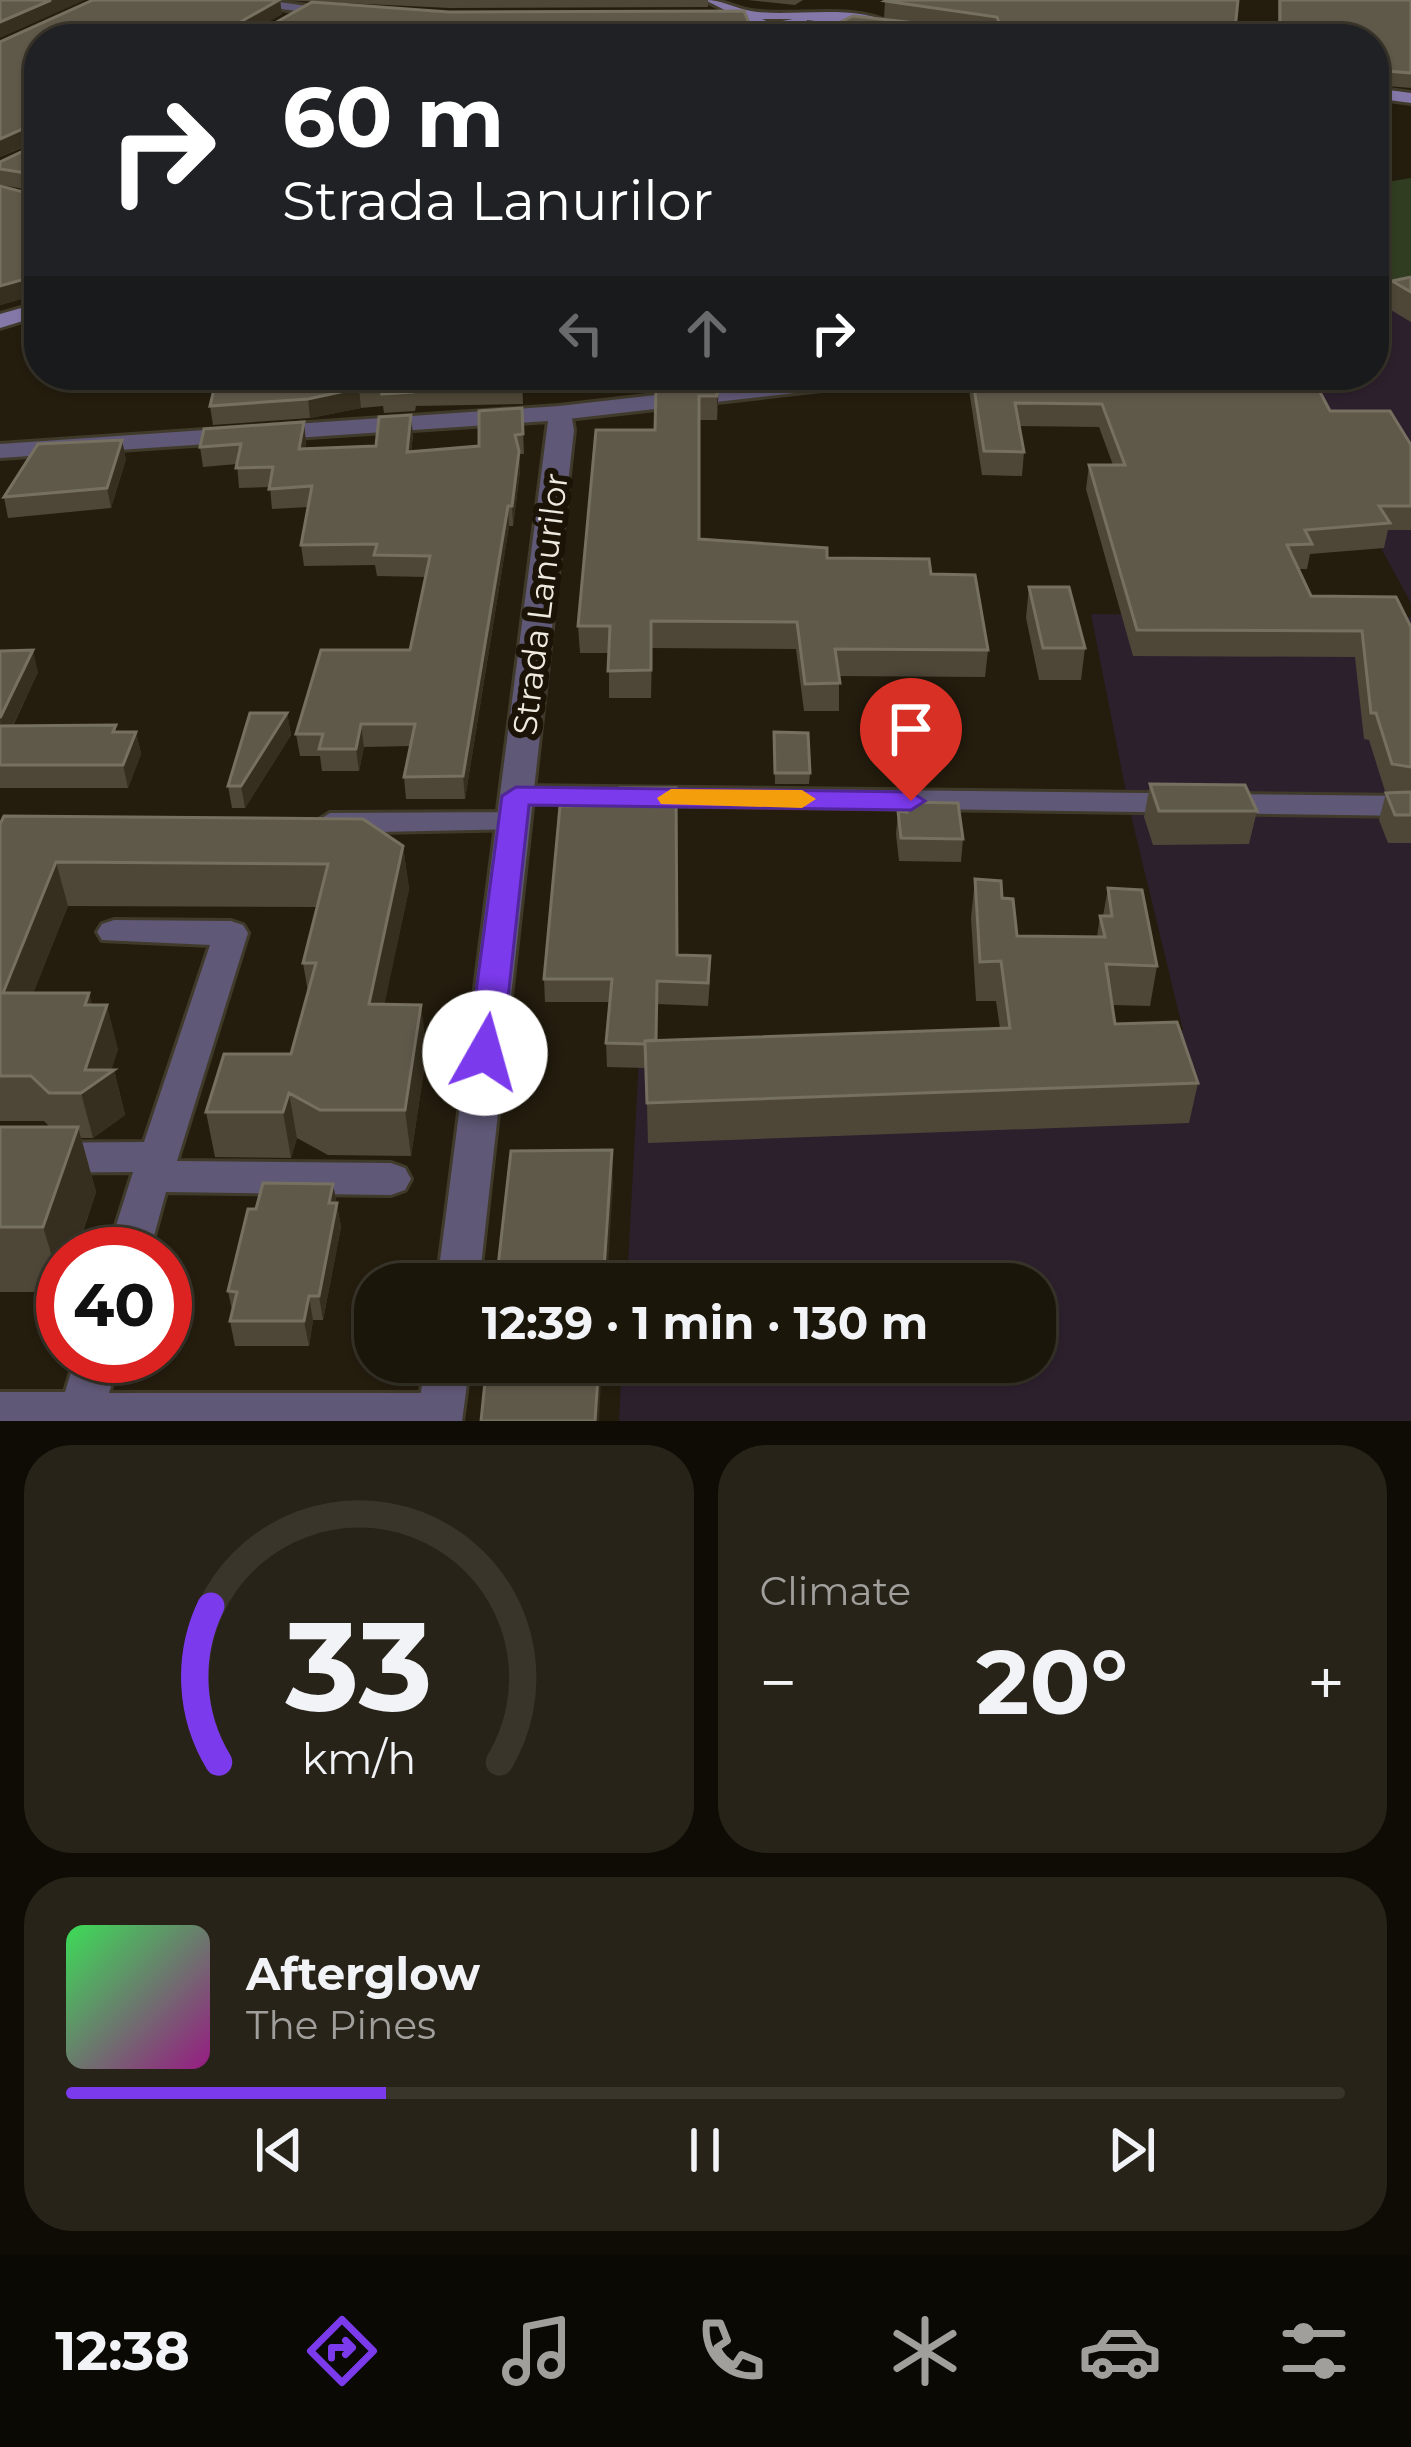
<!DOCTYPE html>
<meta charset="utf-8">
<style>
:root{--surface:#1b160a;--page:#282318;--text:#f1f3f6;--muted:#a09f9c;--line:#39352b;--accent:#7c3aed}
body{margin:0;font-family:Montserrat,sans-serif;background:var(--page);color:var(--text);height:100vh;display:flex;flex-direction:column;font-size:45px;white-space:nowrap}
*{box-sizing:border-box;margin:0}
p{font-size:39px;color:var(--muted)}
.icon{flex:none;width:66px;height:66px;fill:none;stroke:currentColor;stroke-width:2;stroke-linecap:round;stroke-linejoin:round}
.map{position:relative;height:1421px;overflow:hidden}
.panel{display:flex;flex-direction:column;gap:24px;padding:24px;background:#0f0c06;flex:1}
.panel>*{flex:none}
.top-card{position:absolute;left:24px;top:24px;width:1365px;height:366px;border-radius:48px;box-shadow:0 3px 9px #0004,0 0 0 3px var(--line);background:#202124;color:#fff;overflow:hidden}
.speed{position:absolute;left:36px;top:1227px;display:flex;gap:24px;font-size:60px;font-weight:700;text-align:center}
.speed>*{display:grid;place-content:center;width:156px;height:156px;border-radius:50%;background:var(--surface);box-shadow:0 3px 9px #0004,0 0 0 3px var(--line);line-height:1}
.speed .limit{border:18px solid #d22;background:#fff;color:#111}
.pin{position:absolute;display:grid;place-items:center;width:102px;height:102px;color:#fff;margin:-123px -51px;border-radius:50% 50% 50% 0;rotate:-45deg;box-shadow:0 0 12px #0007}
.pin .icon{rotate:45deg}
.me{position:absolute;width:132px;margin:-66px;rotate:7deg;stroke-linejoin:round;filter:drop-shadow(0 0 9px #0008)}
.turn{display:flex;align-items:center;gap:42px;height:252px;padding:0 60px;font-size:54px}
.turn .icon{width:156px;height:156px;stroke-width:2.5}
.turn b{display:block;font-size:84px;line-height:102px}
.lanes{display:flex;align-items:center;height:114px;padding:0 60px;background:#0003;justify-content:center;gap:60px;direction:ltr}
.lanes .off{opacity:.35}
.big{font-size:90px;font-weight:700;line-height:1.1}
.panel .card{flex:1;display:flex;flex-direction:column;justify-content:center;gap:18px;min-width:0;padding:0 42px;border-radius:48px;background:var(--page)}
.panel .dial{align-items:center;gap:0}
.dial svg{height:312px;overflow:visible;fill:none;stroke:var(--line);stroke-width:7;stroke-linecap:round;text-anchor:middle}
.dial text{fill:var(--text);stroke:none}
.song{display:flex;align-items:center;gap:36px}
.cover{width:144px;height:144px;border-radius:18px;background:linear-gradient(135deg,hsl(130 70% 55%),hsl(310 70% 35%))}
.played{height:12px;border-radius:6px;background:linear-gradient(90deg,var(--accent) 25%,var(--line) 25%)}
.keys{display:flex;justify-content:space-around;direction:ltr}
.heat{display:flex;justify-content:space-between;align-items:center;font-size:66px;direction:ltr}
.panel .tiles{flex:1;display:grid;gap:24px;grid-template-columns:1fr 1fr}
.card:last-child{grid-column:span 2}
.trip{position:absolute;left:354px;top:1263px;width:702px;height:120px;border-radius:48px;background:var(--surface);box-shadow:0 3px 9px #0004,0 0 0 3px var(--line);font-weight:700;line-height:120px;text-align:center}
.tabs{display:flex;height:192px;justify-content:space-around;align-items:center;background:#0b0904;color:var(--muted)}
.tabs .icon{width:84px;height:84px}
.tabs .selected{color:var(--accent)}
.tabs b{font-size:54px;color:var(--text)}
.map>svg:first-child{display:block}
.industrial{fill:#2d202d}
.green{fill:#313d21}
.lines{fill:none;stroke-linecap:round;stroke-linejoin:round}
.minor-casing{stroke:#403a2b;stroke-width:6}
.tertiary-casing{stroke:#403a2b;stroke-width:6}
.secondary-casing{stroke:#403a2b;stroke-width:6}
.minor{fill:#5f5876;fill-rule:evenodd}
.tertiary{fill:#5f5876;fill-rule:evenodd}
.secondary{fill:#8478a9;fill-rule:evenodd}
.wall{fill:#4e4738;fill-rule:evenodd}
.shaded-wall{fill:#362f1f}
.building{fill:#5f594a;stroke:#767061;stroke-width:3}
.route{fill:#7c3aed;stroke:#51269a;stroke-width:3}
.slow{fill:#f59e0b}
.labels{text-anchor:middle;stroke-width:12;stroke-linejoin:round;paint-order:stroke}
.street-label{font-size:33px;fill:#efeae0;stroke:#1b1406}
</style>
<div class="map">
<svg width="1411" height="1421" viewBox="0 0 1411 1421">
<rect width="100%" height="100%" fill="#241d0e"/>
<!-- industrial -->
<path class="industrial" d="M1411,297v306l-124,-228h87v-71z
M1091,614l320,3v804h-792l3,-59h413v-78h-408l12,-226 544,-28 -54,-223z"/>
<!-- green -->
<path class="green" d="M1411,178v103l-37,6v-103z"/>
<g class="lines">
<defs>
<path id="minor" d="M1411,283v12l-37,8v-12z
M831,375h72l-11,7 -333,38 -12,-7 12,-7z
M516,786l895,10v20l-906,-13 -5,-7z
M512,812l11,3 5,7 -5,7 -193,4 -16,-10 16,-10z
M114,920l117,1 12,4 5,8 -71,228 214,2 14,5 6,11 -6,11 -14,5 -225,-3 -17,62h-42l26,-82 -133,1v-30l144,-1 66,-197 -108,-5 -5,-8 5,-8z
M76,1356h44l-11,37h331l16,6 6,14 -3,8h-459v-29h65z"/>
<path id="tertiary" d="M210,0h54l87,12 -8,5z
M559,406l12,7 3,17 -95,854h-42l111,-863 -548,37v-14z
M426,1362h44l-8,59h-46z"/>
<path id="secondary" d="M705,0c18,0 29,8 46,11 41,7 104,-9 143,14l-8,5 -79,-10 -1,5 -36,8zM762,19h31l-22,4z
M1374,88l37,5v10l-37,-5z
M39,303v13l-39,12v-14z"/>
</defs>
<!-- minor casing -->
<use href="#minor" class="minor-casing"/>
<!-- tertiary casing -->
<use href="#tertiary" class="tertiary-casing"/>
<!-- secondary casing -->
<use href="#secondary" class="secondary-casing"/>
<!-- minor -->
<use href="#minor" class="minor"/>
<!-- tertiary -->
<use href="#tertiary" class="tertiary"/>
<!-- secondary -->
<use href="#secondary" class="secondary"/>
</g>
<!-- wall -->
<path class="wall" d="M93,0h615v7l-258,1 -170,-8 2,14 -27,15 11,-1 46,-26 444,37h-717v255l-39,11v-143l38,-18v-3l-38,16v-115zM1,185l35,6 -1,4 -35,-9z
M748,0h55l-8,5z
M1278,0h133v88l-36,-3 -1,5v-51h-96z
M885,1l349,38h-429l120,-15 -41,-6z
M1411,277v45l-25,-15 6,-26z
M39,327v27l-7,-5 -4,-18z
M216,375h306l1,29 -107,2 -1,5 -31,2 -1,-7 -22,2 -51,10 -97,7 -3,-19 15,-26z
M657,375h66l-1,8h-3l-2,37h-18v119l232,35 57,76 -3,27 -146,-1v35h-35l-8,-62 -144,-1 -1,50h-42v-45h-29l-2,-27 77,-196z
M970,375h341l19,36 81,34v85h-23l-4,18 -74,6 -3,15h-9l13,27 100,31v216h-23l-9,-23 7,-27h8l-9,-2 -16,-51 -5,-1 -9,-82 -222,-1 -47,-167 3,-24h24l-14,-38 -80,-1 5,26 -2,24 -40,-1 -13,-85z
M522,408l2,46h-5l1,17 -7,55h-4l-44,273h-59l-2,-22 6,-31 -46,1 -5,24h-37l-2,-15h-20l-4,-22 114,-84 16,-73 -49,-1 -2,-11 -71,1 -3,-21 7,-38 -36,2 -2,-22 -31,1 -2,-24 -34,3 -3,-20 106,-5 -1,6 71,-2 37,-11 -2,16 68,-5z
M126,459l-15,49 -103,10 -4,-21z
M1029,587l56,61 -4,32h-42l-13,-62z
M0,651l38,21 -25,54 123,6 5,22 -13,34h-128z
M287,713l4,22 -46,73h-13l-4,-22z
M774,732l36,41 -1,11h-34z
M1150,784l107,27 -8,33 -96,1 -9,-28z
M906,802l57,37 -2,23 -62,-1 -3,-27 2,-23 7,1z
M0,824l403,22 6,43 -25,115 43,46 -16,106 -83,-1 -31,-17 -6,20 -76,-1 -9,-45 85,-58 17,-62 -5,-29 14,-56 -249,-1 -35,87h56l3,12 26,44 -7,21h3l11,45 -32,23h-12l15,54 -33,100h-63v-165h50l-6,-6h-44z
M975,879l27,19 15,38 80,1 3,-21h3l5,-28 49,78 -7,40 -38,-1 3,19 83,59 -9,40 -541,20 -2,-75 -39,-1 -1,-24 4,-41h-65l-1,-23 133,-24 33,25 -2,26 -51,-2v36l343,-12 -4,-27h-20l-5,-83z
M333,1184l8,43 -18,93h-10l-4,26h-74l-5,-25 2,-11 -4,-19 28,-82z"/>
<!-- shaded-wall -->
<path class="shaded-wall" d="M51,0h34l-85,38v-16z
M280,0l2,14 -38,21 -2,-14z
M34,124l3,16 -37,17v-18z
M39,275v19l-39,11v-19z
M657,375h66l-1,8h-3l-2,37v-24l-60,-6z
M359,388l2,20 -51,10 -2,-19z
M411,415l2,20 -4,36 -2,-19z
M304,422l2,20 -4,26 -3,-19z
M122,440l4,19 -15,49 -4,-20z
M519,451l1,20 -7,55 -1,-20z
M508,506l1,20 -44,273 -2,-23z
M33,650l5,22 -36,76 -2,-30z
M287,713l4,22 -46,73 -4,-22z
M361,724l3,23 -5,24 -3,-22z
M136,732l5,22 -13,34 -5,-23z
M403,846l6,43 -34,160 -6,-45z
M56,862l12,44 -52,131 -13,-44z
M89,993l9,36 9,-24 11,44 -7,23 3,-2 11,45 -32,23 -12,-45 4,-23v-65z
M421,1005l6,45 -16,106 -6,-46z
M289,1093l8,45 -6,20 -8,-46z
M78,1127l18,65 -21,62h-12v38l-20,-65z
M612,1150l1,34 -6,100h-4z
M333,1184l8,43 -18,93 -4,-24 10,-93z
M309,1296l4,24 -4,26 -5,-25z
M599,1362h3l-3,59h-4z"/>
<!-- building -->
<path class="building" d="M0,0h51l-51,22z
M93,0h186l-37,21 2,8 22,-1 46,-26 137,10 295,-1 12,28h-21l-12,-3 -7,3h-176l4,-6 -103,-3 -8,9h-394v88l-5,-3 -34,15v-97z
M887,0h351l-4,39h-429l48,-23 91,10 56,-1 -3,-8 -112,-16z
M1280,0h131v73l-37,-3v18v-49h-94z
M39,136v39l-39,-6v-7l38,-18z
M39,175v100l-39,11v-100l35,9z
M1411,277v15l-19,-11z
M39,327v11l-11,-7z
M244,375h277l1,10 -108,1 -1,6 -31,2 1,-7 -24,1 -51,11 -98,7 6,-25 35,-2z
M972,375h339l19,36h60l21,34v61h-32l11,17 -85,7 7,14 -25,1 24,51 85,1 15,30v140l-19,-3 -16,-51h-5l-9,-82 -225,-1 -48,-165h36l-23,-61 -87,-1 9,49 -40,-1z
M719,382l-2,14h-18v143l128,9v10l102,1 2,15 44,1 13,75 -153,-1 5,34 -35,1 -8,-62 -146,-1v49l-43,1 2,-45h-32l18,-196h59l1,-41z
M522,408l1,26 -8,1 4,16 -7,55h-4l-45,270 -59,1 11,-53h-54l-5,25h-37l4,-15h-27l25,-84h89l20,-94 -56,-1 3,-11 -76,1 11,-59 -43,3 4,-22 -37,1 5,-24 -41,3 4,-18 100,-7 -5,27 77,-3 3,-29 32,-2 -4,37 72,-6v-35z
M122,440l-15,48 -103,9 34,-53z
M1029,587h40l16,61h-42z
M33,650l-33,68v-67z
M250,713h37l-46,73h-13z
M116,725l-3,7h23l-13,33h-123v-39z
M774,732l34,1 2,40h-35z
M1150,784l95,1 12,26h-98z
M620,788h56l1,167 33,1 -2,27 -51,-2 -1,59 -11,1v3l-39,-1 6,-64h-68l16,-173 60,-1z
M1411,792v23h-16l-9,-22z
M906,802l52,1 5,36 -62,-1 -3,-27 9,1z
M4,816l359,3 40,27 -34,158 52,1 -16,105h-85l-31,-17 -6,19h-77l18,-58h67l25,-91h-13l25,-99 -272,-2 -53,131h86l-4,12h22l-22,65h29l-33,23h-32l-18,-17h-31v-252z
M975,879l26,2 1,17 11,1 4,37 88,1 -5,-21h12l-4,-28 34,2 15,76 -51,-2 9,60 62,-2 21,61 -551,20 -2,-62 365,-13 -9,-67 -21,1z
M0,1127h78l-35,100h-43z
M612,1150l-9,134h-107l15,-133z
M263,1183l70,1 -4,19h8l-18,93h-10l-5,25h-74l7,-29 -9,-1 20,-82h8z
M487,1362h112l-4,59h-114z"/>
<!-- route -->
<path class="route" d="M516,787l395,5 14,9 -14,9 -382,-5 -27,248 -17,12 -17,-12 34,-257z"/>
<!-- slow -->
<path class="slow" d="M671,789l131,1 14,9 -14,9 -141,-4 -4,-6z"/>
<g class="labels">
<!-- street labels -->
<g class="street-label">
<text transform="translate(540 604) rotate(-83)" y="12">Strada Lanurilor</text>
</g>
</g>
</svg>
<div class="speed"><div class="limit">40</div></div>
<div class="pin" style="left:911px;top:801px;background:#d93025"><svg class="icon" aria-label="arrive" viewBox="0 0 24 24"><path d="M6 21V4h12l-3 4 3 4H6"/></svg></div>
<svg class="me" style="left:485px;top:1053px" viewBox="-20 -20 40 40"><circle r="19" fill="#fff"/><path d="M0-13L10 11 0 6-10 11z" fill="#7c3aed"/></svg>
<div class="trip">12:39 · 1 min · 130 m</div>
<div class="top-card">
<div class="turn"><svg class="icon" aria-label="right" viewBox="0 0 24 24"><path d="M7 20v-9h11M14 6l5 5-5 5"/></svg><div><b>60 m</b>Strada Lanurilor</div></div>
<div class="lanes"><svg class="icon off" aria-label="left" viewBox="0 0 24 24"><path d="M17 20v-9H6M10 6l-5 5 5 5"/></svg><svg class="icon off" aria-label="ahead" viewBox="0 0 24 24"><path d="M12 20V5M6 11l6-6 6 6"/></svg><svg class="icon" aria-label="right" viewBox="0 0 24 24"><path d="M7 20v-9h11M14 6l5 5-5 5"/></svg></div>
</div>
</div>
<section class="panel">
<div class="tiles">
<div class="card dial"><svg viewBox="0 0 100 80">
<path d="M14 69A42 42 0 1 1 86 69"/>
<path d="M14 69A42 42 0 0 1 12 29" stroke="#7c3aed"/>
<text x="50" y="56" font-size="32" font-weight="700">33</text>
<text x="50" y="72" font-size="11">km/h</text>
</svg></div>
<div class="card"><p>Climate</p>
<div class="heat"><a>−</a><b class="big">20°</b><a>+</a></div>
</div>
<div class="card">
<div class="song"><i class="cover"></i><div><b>Afterglow</b><p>The Pines</p></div></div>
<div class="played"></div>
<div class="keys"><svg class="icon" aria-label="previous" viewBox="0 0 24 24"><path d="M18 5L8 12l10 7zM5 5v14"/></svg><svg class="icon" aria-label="pause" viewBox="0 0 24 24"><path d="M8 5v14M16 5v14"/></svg><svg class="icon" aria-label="next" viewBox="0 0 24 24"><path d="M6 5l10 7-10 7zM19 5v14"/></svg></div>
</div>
</div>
</section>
<nav class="tabs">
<b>12:38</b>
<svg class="icon selected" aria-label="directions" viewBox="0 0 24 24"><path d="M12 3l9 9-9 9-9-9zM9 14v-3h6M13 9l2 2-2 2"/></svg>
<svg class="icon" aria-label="music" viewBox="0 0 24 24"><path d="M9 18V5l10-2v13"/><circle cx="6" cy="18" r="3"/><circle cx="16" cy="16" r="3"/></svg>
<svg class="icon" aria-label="phone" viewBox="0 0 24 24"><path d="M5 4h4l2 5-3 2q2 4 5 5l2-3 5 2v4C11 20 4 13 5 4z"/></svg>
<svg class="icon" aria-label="climate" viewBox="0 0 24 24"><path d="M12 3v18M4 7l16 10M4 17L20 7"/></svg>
<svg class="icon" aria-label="car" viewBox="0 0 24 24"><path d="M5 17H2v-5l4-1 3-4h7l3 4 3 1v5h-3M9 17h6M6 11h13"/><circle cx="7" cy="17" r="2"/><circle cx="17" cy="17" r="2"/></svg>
<svg class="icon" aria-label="filters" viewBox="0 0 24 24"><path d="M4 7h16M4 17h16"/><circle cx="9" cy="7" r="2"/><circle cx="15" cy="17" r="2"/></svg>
</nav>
